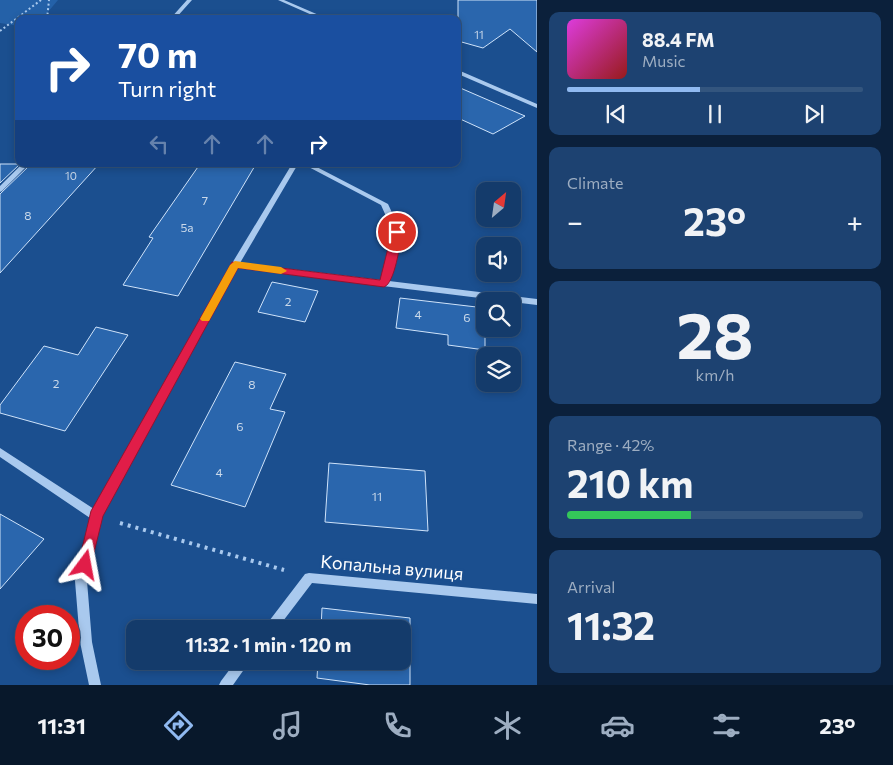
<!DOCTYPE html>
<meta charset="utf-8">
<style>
:root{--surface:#143b6b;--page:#1d4271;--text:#f1f3f6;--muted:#9dadc1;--line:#33557e;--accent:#90b9f0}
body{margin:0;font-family:Commissioner,sans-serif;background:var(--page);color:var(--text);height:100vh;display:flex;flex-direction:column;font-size:19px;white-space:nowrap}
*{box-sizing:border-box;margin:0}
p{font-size:16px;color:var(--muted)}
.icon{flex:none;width:28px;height:28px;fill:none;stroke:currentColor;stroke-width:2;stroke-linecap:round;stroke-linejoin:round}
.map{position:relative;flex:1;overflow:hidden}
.panel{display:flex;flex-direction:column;gap:12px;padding:12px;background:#0b203b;width:356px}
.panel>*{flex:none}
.top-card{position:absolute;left:15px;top:15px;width:446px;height:152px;border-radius:10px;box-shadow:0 2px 8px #0003,0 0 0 1px var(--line);background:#1a4fa0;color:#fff;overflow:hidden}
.needle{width:32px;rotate:29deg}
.buttons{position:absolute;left:476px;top:182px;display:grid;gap:10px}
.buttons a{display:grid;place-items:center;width:45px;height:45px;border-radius:10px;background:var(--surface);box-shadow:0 2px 8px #0003,0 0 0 1px var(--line);font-size:25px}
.speed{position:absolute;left:15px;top:605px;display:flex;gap:10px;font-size:25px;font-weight:700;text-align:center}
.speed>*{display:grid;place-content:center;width:65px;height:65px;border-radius:50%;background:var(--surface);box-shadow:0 2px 8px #0003,0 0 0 1px var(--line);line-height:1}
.speed .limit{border:8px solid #d22;background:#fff;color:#111}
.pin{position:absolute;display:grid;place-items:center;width:42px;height:42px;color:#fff;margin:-21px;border:2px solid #fff;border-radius:50%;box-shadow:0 1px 5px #0007}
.me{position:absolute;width:55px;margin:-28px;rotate:13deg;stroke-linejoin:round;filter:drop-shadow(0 0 4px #0008)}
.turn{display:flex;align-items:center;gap:18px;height:105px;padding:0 20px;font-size:22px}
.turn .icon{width:65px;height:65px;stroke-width:2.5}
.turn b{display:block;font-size:35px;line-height:42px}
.lanes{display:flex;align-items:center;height:48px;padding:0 20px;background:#0003;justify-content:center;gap:25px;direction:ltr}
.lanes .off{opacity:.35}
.big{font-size:38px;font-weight:700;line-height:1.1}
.panel .widget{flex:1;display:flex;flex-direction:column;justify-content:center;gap:8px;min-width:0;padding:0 18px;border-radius:10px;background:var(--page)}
.panel .dial{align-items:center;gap:0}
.dial b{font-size:65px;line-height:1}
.song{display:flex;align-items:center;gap:15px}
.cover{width:60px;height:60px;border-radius:8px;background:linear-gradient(135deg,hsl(300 70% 55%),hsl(0 70% 35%))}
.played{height:5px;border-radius:2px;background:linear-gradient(90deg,var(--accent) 45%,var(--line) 45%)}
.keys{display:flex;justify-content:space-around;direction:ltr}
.heat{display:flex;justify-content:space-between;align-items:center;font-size:28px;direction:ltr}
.charge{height:8px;border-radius:4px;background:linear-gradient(90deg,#34c759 42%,var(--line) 0)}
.trip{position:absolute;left:126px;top:620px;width:285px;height:50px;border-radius:10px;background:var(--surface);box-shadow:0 2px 8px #0003,0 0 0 1px var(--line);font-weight:700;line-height:50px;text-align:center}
.dock{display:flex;height:80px;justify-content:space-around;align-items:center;background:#08182b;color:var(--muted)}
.dock .icon{width:35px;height:35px}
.dock .current{color:var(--accent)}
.dock b{font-size:22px;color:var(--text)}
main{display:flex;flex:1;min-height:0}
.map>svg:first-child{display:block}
.green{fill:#2461a8}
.building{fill:#2a66ad;stroke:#cfe3fa}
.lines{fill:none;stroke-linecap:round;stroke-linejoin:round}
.path-far1{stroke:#a9c9ee;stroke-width:2;stroke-dasharray:2 2.5;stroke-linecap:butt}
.path{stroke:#a9c9ee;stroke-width:4;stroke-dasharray:3 5;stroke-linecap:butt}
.minor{fill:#a9c9ee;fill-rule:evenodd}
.route{fill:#e11d48;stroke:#92132f}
.slow{fill:#f59e0b}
.labels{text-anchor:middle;stroke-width:5;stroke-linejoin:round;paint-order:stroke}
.far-number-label{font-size:11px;fill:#cad9ea}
.number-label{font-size:12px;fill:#cad9ea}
.near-street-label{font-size:18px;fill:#fff;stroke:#1b4f8f}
</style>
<main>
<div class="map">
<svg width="537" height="685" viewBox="0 0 537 685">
<rect width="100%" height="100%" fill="#1b4f8f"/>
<!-- green -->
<path class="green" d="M0,0h58l-16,19h-23v7l-19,-3z"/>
<!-- building -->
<path class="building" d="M458,0h79v52l-27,-23 -27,19 -25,-7z
M458,87l67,29 -32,18 -35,-16z
M0,164h20l-20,19z
M31,164h68l-99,109v-79z
M200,164h56l-78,132 -55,-11 30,-47 -4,-1z
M272,282l46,9 -13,31 -47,-10z
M400,298l85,10v42l-37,-5v-10l-52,-7z
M96,327l32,8 -63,96 -65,-18v-8l44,-59 34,9z
M235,362l51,12 -16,35 15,3 -40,95 -74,-22z
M329,463l96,8 3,60 -103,-9z
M0,514l44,25 -44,50z
M322,608l88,10v67h-40l-53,-7 1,-17h84v-32h-81z"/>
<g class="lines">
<!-- path-far1 -->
<path class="path-far1" d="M47,19l2,-19
M0,31l41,-31"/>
<!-- path -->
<path class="path" d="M120,523l164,47"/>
<!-- minor -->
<path class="minor" d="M187,0h5l-17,19h-5z
M278,0h6l44,19h-7z
M458,70l79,34v4l-79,-34z
M22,164h7l-27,27 -2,1v-6z
M292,164h6l-58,99 141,17 8,-23 4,-25 -12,-27 -78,-41h8l77,40 13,28 -4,25 -8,24 148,18v6l-300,-37 -136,249 -14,64 5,61 9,43h-12l-9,-43 -5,-61 15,-63 -90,-61v-9l94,61 137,-244z
M309,573l228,21v10l-225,-21 -35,46h-14l42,-55z
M236,661h14l-17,24h-14l2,-4z"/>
</g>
<!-- route -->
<path class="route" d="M397,229l5,3c-2,12 -7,51 -18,55l-146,-19 -135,248 -13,53 -5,2 -5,-2 -2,-4 13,-54 141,-249 148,18 12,-48z"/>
<!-- slow -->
<path class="slow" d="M235,261l46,6 6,4 -6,3 -43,-6 -29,53h-7l-2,-2 30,-54z"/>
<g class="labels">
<!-- far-number labels -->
<g class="far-number-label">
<text x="479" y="39">11</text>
<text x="71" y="180">10</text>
</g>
<!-- number labels -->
<g class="number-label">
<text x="205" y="205">7</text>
<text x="28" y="220">8</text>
<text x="187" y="232">5а</text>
<text x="288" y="306">2</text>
<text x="418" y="319">4</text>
<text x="467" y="322">6</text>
<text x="56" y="388">2</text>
<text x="252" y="389">8</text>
<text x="240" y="431">6</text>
<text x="219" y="477">4</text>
<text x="377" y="501">11</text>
</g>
<!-- near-street labels -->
<g class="near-street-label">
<text transform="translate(392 568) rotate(5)" y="6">Копальна вулиця</text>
</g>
</g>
</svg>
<div class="buttons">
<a><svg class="needle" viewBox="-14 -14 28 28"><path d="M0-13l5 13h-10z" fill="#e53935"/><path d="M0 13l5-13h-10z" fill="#9dadc1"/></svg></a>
<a><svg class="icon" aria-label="sound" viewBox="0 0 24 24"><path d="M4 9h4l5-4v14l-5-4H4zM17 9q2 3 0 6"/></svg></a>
<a><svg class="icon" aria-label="search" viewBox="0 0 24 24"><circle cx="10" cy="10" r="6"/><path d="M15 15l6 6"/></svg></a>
<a><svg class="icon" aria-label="layers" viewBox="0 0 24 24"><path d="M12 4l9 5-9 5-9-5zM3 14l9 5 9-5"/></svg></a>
</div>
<div class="speed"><div class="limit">30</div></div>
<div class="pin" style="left:397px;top:232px;background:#d93025"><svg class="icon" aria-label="arrive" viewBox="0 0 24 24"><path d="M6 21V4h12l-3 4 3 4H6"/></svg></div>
<svg class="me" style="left:85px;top:565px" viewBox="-20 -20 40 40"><path d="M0-17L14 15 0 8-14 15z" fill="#e11d48" stroke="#fff" stroke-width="4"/></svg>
<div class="trip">11:32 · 1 min · 120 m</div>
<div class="top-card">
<div class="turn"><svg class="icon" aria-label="right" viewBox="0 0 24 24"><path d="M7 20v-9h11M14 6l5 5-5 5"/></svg><div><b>70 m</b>Turn right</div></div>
<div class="lanes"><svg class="icon off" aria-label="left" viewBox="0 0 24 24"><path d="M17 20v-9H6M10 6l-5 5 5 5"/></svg><svg class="icon off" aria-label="ahead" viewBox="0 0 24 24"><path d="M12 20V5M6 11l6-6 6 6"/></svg><svg class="icon off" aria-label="ahead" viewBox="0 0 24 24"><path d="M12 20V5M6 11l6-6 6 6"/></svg><svg class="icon" aria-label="right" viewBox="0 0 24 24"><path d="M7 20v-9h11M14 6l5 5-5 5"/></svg></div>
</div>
</div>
<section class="panel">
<div class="widget">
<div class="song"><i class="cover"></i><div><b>88.4 FM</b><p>Music</p></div></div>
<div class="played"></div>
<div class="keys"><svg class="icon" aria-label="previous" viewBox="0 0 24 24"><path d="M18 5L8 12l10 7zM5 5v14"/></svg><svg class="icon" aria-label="pause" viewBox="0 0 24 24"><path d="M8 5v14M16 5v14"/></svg><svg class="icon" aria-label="next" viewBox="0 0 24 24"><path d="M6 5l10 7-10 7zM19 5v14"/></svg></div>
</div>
<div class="widget"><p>Climate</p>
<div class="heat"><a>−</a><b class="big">23°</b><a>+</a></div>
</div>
<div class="widget dial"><b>28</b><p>km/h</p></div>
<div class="widget"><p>Range · 42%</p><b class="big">210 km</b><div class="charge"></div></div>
<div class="widget"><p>Arrival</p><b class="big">11:32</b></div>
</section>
</main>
<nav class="dock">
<b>11:31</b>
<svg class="icon current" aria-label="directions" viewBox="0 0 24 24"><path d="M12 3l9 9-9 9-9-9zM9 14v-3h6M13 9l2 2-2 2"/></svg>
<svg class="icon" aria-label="music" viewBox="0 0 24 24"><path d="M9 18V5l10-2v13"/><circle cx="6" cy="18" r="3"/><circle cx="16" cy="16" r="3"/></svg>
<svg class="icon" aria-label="phone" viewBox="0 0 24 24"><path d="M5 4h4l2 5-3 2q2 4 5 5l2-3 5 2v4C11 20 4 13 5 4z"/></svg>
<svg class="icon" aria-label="climate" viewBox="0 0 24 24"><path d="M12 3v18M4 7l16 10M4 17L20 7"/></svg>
<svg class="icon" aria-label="car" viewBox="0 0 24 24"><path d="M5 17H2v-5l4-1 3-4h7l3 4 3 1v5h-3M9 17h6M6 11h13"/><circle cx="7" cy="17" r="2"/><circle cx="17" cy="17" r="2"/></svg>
<svg class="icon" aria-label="filters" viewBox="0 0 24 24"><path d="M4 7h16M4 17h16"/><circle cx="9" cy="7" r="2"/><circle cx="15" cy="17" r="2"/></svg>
<b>23°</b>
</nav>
